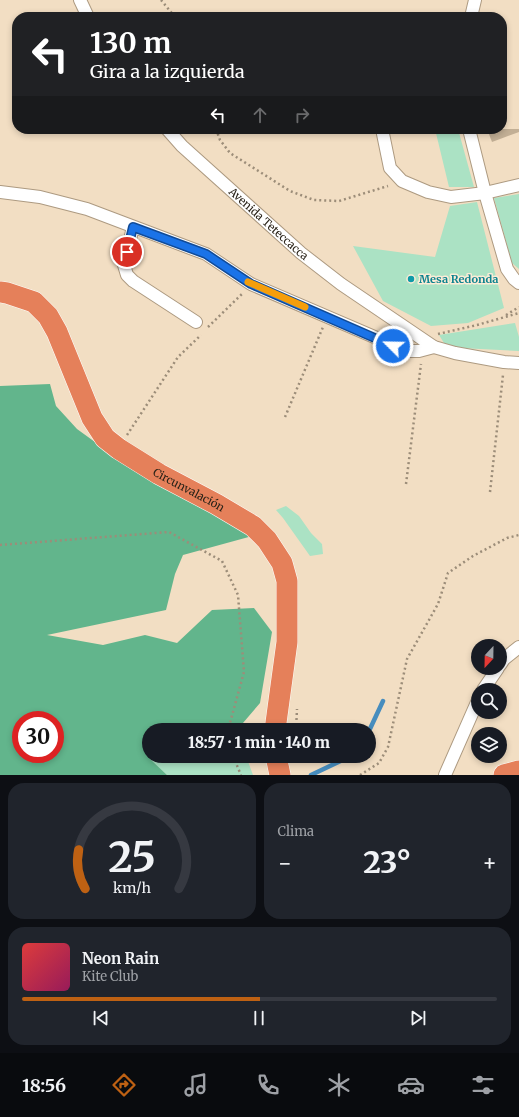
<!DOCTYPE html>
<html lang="es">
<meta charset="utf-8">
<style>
:root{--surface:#171b24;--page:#20242c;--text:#f1f3f6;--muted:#9ea1a6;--line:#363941;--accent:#be6113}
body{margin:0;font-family:Merriweather,serif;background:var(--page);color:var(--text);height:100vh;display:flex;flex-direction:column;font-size:15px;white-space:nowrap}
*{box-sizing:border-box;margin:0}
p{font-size:13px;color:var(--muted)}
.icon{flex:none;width:22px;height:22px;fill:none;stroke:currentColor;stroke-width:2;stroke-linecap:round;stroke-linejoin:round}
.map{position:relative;height:775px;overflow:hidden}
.panel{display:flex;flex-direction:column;gap:8px;padding:8px;background:#0d0f14;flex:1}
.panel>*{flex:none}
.guide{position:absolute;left:12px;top:12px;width:495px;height:122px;border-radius:16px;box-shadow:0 2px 6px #0003;background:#202124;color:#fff;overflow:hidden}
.needle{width:26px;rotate:202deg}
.fabs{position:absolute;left:471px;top:639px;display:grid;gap:8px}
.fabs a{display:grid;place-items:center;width:36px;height:36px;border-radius:50%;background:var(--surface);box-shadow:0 2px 6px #0003;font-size:20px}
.speed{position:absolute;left:12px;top:711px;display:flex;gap:8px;font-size:20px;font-weight:700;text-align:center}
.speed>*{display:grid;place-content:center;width:52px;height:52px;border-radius:50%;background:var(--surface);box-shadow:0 2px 6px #0003;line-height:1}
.speed .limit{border:6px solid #d22;background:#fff;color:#111}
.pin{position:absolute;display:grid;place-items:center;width:34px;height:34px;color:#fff;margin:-17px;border:2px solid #fff;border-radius:50%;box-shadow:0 1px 4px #0007}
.me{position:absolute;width:44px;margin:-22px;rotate:293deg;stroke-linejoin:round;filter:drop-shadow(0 0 3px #0008)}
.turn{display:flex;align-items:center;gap:14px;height:84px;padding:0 12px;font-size:18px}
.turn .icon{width:52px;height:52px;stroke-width:2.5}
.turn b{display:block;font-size:28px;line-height:34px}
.lanes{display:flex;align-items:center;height:38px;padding:0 12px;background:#0003;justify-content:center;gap:20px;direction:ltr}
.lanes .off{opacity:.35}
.big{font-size:30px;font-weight:800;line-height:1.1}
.panel .widget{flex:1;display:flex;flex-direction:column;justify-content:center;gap:6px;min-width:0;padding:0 14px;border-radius:16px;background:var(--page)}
.panel .dial{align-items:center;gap:0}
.dial svg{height:104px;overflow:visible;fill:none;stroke:var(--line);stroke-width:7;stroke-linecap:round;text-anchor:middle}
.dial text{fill:var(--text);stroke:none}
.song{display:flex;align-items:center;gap:12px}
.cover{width:48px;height:48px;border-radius:6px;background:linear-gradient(135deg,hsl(0 70% 55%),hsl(330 70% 35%))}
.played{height:4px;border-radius:2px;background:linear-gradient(90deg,var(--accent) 50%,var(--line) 50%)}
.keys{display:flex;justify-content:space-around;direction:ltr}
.heat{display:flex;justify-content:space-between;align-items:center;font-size:22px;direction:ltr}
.panel .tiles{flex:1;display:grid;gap:8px;grid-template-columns:1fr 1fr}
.widget:last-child{grid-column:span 2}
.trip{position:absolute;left:142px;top:723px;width:234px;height:40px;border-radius:20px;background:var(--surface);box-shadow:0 2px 6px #0003;font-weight:800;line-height:40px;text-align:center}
.tab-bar{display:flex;height:64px;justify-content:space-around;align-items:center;background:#090b0e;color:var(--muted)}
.tab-bar .icon{width:28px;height:28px}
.tab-bar .selected{color:var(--accent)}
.tab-bar b{font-size:18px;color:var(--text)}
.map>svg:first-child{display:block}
.green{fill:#abe2c4}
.forest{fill:#62b58c;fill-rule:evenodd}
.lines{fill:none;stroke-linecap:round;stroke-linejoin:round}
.stream{stroke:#478dbe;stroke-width:4.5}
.building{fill:#c2af95}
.street-casing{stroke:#ad9a81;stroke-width:14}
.highway-casing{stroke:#fff;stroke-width:22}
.path{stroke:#9c8d79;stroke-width:2.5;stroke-dasharray:2 3;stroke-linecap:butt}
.street{stroke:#fff;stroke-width:12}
.highway{stroke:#e5805a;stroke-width:21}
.route-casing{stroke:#114b97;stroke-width:10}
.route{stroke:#1a73e8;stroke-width:7}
.slow{stroke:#f59e0b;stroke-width:7}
.culture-dot{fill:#0f9aa8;stroke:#fcecd6;stroke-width:1.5}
.labels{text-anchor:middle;stroke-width:3;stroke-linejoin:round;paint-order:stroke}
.street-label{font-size:11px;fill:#292218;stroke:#fcecd6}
.culture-label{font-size:11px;font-weight:bold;fill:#0d838f;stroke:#fcecd6;text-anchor:start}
</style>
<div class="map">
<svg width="519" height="775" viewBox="0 0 519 775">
<rect width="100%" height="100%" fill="#f2dec3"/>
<!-- green -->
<path class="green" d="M435,129h23l16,58h-25z
M519,194v75l-7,-6 -18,-65z
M477,202l27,106 -36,15 -37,3 -48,-25 -30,-55 82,11 15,-51z
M515,323l4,14v14l-59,-3 -16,-5 -5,-8z
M286,506l13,10 12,17 11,11 1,10 -13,2 -27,-38 -7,-8z
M152,756h94l7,19h-86l-18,-16z"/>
<!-- forest -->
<path class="forest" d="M50,384l6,22 21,23 29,21 150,85 -73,20 -8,19 -9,36 -119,25 56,10 42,-10 32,8 35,-33 42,-2 18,24 -12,71 -23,27h-88v26h3l-2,3 17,16h-167v-389zM21,720h34v34h-34z"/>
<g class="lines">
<!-- stream -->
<path class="stream" d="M369,731l14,-30
M311,775l40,-19"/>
</g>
<!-- building -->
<path class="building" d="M487,129h32v3l-27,10z"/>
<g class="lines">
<defs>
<g id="street">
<path d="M80,0l8,17"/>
<path d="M471,17l4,-17"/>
<path id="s1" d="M167,129l15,17 119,107 40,31 93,63 21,6 49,9 15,1"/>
<path d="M382,129l8,39 12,13 26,11 23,5 34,-4 34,-8"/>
<path d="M469,129l16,64 22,76 7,10 5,4"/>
<path d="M0,192l40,5 47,12 119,45 45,30 156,67h12l15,-4"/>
<path d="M133,227l-9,38 3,10 6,6 63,41"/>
<path d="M500,665l4,-6 15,-12"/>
<path d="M483,690l15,-22"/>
<path d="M445,775l33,-75"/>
</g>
<g id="highway">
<path id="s2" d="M0,292l7,1 27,9 14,14 9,16 35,86 13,20 14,11 40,25 57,30 37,22 14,14 15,23 5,18v61l-12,88"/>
<path d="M276,756l4,19"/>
<path d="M504,775l15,-4"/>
</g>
</defs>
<!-- street casing -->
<use href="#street" class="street-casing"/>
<!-- highway casing -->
<use href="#highway" class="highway-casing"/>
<!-- path -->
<path class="path" d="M161,0l14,17
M216,129l4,11 10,13 60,38 24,9 25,1 49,-15
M506,315l13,-8
M208,327l35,-34
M438,334l39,-9 42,-12
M285,417l38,-90
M127,435l51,-78 23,-22
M406,484l15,-120
M490,492l13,-117
M0,545l169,-13 53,29 16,34 6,77 -16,58
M296,730l1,-21
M233,756l8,19
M360,775l19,-12 9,-16 19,-88 31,-55 10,-31 25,-17 34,-18 12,-3"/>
<!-- street -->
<use href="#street" class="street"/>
<!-- highway -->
<use href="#highway" class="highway"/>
</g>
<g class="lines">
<defs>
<path id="route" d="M127,252l6,-25 73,27 45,30 142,62"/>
</defs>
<!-- route casing -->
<use href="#route" class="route-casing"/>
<!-- route -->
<use href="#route" class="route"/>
<!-- slow -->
<path class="slow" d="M248,282l57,25"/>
</g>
<!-- markers -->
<circle class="culture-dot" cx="411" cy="279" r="4"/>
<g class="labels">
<!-- street labels -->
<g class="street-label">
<text dy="4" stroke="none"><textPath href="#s1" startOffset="139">Avenida Teteccacca</textPath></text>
<text dy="4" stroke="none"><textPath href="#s2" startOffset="289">Circunvalación</textPath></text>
</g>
<!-- culture labels -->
<g class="culture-label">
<text x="419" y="283">Mesa Redonda</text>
</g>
</g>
</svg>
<div class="fabs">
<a><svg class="needle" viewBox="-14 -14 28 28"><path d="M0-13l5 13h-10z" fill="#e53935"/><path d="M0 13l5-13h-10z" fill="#9ea1a6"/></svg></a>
<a><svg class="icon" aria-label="search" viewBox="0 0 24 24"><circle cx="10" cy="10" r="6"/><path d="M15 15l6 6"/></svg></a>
<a><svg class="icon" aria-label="layers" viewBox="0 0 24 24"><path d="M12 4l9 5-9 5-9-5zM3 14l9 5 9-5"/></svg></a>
</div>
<div class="speed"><div class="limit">30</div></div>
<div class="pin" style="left:127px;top:252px;background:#d93025"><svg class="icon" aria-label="arrive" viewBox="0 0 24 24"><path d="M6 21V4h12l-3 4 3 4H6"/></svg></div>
<svg class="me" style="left:393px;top:346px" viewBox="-20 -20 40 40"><circle r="17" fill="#1a73e8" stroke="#fff" stroke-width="3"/><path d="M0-11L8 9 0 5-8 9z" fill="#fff"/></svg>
<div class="trip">18:57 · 1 min · 140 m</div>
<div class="guide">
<div class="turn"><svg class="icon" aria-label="left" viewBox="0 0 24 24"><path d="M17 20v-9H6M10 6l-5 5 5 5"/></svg><div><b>130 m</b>Gira a la izquierda</div></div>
<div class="lanes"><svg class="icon" aria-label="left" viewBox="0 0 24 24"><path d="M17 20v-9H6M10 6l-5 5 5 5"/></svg><svg class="icon off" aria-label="ahead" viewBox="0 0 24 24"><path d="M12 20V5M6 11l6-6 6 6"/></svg><svg class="icon off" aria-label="right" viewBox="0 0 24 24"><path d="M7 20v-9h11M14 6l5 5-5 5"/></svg></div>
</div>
</div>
<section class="panel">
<div class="tiles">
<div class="widget dial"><svg viewBox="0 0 100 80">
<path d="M14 69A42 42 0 1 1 86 69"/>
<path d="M14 69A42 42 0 0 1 9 39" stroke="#be6113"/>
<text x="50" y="56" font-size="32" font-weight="700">25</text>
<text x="50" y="72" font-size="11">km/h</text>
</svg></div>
<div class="widget"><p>Clima</p>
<div class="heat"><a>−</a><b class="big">23°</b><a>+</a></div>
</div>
<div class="widget">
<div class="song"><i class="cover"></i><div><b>Neon Rain</b><p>Kite Club</p></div></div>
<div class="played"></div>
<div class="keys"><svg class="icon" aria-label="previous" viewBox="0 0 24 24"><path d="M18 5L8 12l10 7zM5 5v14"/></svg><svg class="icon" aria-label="pause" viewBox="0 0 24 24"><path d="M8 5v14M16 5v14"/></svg><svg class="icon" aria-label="next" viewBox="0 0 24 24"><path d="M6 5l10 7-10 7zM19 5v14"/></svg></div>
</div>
</div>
</section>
<nav class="tab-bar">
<b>18:56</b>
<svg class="icon selected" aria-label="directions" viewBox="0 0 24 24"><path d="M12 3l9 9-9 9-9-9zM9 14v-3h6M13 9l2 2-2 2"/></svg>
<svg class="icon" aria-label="music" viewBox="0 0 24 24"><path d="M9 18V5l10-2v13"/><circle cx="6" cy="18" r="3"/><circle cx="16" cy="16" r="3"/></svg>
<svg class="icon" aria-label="phone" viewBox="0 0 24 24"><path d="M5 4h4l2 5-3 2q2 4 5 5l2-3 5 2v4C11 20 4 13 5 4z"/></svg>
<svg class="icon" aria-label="climate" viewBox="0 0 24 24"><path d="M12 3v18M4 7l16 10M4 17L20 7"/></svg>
<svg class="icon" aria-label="car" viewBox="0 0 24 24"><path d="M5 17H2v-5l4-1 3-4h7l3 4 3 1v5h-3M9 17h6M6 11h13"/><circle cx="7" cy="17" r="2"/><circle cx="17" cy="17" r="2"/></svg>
<svg class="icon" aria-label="filters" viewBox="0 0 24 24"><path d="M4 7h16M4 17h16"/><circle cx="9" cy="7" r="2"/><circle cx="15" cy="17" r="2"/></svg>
</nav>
